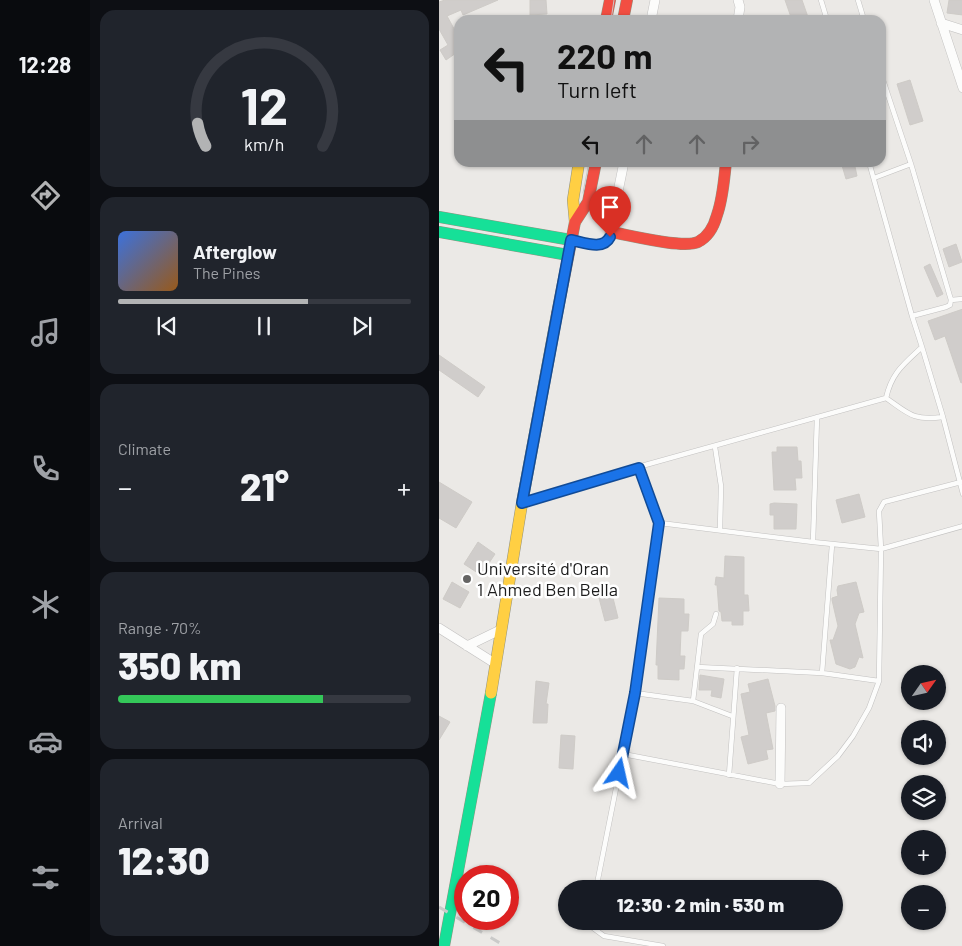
<!DOCTYPE html>
<meta charset="utf-8">
<style>
:root{--surface:#171b24;--page:#20242c;--text:#f1f3f6;--muted:#9ea1a6;--line:#363941;--accent:#b2b3b4}
body{margin:0;font-family:Barlow,sans-serif;background:var(--page);color:var(--text);height:100vh;display:flex;flex-direction:column;font-size:19px;white-space:nowrap}
*{box-sizing:border-box;margin:0}
p{font-size:16px;color:var(--muted)}
.icon{flex:none;width:28px;height:28px;fill:none;stroke:currentColor;stroke-width:2;stroke-linecap:round;stroke-linejoin:round}
.map{position:relative;flex:1;overflow:hidden}
.drawer{display:flex;flex-direction:column;gap:10px;padding:10px;background:#0d0f14;width:349px}
.drawer>*{flex:none}
.top-card{position:absolute;left:15px;top:15px;width:432px;height:152px;border-radius:15px;box-shadow:0 1px 4px #0004;background:#b2b3b4;color:#111;overflow:hidden}
.needle{width:32px;rotate:56deg}
.buttons{position:absolute;left:462px;top:665px;display:grid;gap:10px}
.buttons a{display:grid;place-items:center;width:45px;height:45px;border-radius:50%;background:var(--surface);box-shadow:0 1px 4px #0004;font-size:25px}
.speed{position:absolute;left:15px;top:865px;display:flex;gap:10px;font-size:25px;font-weight:700;text-align:center}
.speed>*{display:grid;place-content:center;width:65px;height:65px;border-radius:50%;background:var(--surface);box-shadow:0 1px 4px #0004;line-height:1}
.speed .limit{border:8px solid #d22;background:#fff;color:#111}
.pin{position:absolute;display:grid;place-items:center;width:42px;height:42px;color:#fff;margin:-51px -21px;border-radius:50% 50% 50% 0;rotate:-45deg;box-shadow:0 0 5px #0007}
.pin .icon{rotate:45deg}
.me{position:absolute;width:55px;margin:-28px;rotate:11deg;stroke-linejoin:round;filter:drop-shadow(0 0 4px #0008)}
.turn{display:flex;align-items:center;gap:18px;height:105px;padding:0 20px;font-size:22px}
.turn .icon{width:65px;height:65px;stroke-width:2.5}
.turn b{display:block;font-size:35px;line-height:42px}
.lanes{display:flex;align-items:center;height:48px;padding:0 20px;background:#0003;justify-content:center;gap:25px;direction:ltr}
.lanes .off{opacity:.35}
.big{font-size:38px;font-weight:800;line-height:1.1}
.drawer .card{flex:1;display:flex;flex-direction:column;justify-content:center;gap:8px;min-width:0;padding:0 18px;border-radius:15px;background:var(--page)}
.drawer .dial{align-items:center;gap:0}
.dial svg{height:130px;overflow:visible;fill:none;stroke:var(--line);stroke-width:7;stroke-linecap:round;text-anchor:middle}
.dial text{fill:var(--text);stroke:none}
.song{display:flex;align-items:center;gap:15px}
.cover{width:60px;height:60px;border-radius:8px;background:linear-gradient(135deg,hsl(220 70% 55%),hsl(30 70% 35%))}
.played{height:5px;border-radius:2px;background:linear-gradient(90deg,var(--accent) 65%,var(--line) 65%)}
.keys{display:flex;justify-content:space-around;direction:ltr}
.heat{display:flex;justify-content:space-between;align-items:center;font-size:28px;direction:ltr}
.charge{height:8px;border-radius:4px;background:linear-gradient(90deg,#34c759 70%,var(--line) 0)}
.trip{position:absolute;left:119px;top:880px;width:285px;height:50px;border-radius:25px;background:var(--surface);box-shadow:0 1px 4px #0004;font-weight:800;line-height:50px;text-align:center}
main{display:flex;flex:1;min-height:0}
.tabs{display:flex;flex-direction:column;width:90px;justify-content:space-around;align-items:center;background:#090b0e;color:var(--muted)}
.tabs .icon{width:35px;height:35px}
.tabs .on{color:var(--accent)}
.tabs b{font-size:22px;color:var(--text)}
.map>svg:first-child{display:block}
.building{fill:#d0cdcb;stroke:#cecbc7}
.lines{fill:none;stroke-linecap:round;stroke-linejoin:round}
.lane-casing{stroke:#c2c1c0;stroke-width:5.5}
.street-casing{stroke:#c2c1c0;stroke-width:10}
.fast-casing{stroke:#929380;stroke-width:12}
.slow-casing{stroke:#929380;stroke-width:12}
.jam-casing{stroke:#929380;stroke-width:12}
.lane{stroke:#fcfcfb;stroke-width:4.5}
.street{stroke:#fcfcfb;stroke-width:9}
.fast{stroke:#16e098;stroke-width:11}
.slow{stroke:#ffcf43;stroke-width:11}
.jam{stroke:#f24e42;stroke-width:11}
.tram{stroke:#cacac9;stroke-width:1}
.rail{stroke:#cacac9;stroke-width:3;stroke-dasharray:10 10;stroke-linecap:butt}
.route-casing{stroke:#114b97;stroke-width:12}
.route{stroke:#1a73e8;stroke-width:9}
.poi-dot{fill:#656463;stroke:#fff;stroke-width:2}
.labels{text-anchor:middle;stroke-width:5;stroke-linejoin:round;paint-order:stroke}
.poi-label{font-size:18px;fill:#1d1d1d;stroke:#fff;text-anchor:start}
</style>
<main>
<nav class="tabs">
<b>12:28</b>
<svg class="icon on" aria-label="directions" viewBox="0 0 24 24"><path d="M12 3l9 9-9 9-9-9zM9 14v-3h6M13 9l2 2-2 2"/></svg>
<svg class="icon" aria-label="music" viewBox="0 0 24 24"><path d="M9 18V5l10-2v13"/><circle cx="6" cy="18" r="3"/><circle cx="16" cy="16" r="3"/></svg>
<svg class="icon" aria-label="phone" viewBox="0 0 24 24"><path d="M5 4h4l2 5-3 2q2 4 5 5l2-3 5 2v4C11 20 4 13 5 4z"/></svg>
<svg class="icon" aria-label="climate" viewBox="0 0 24 24"><path d="M12 3v18M4 7l16 10M4 17L20 7"/></svg>
<svg class="icon" aria-label="car" viewBox="0 0 24 24"><path d="M5 17H2v-5l4-1 3-4h7l3 4 3 1v5h-3M9 17h6M6 11h13"/><circle cx="7" cy="17" r="2"/><circle cx="17" cy="17" r="2"/></svg>
<svg class="icon" aria-label="filters" viewBox="0 0 24 24"><path d="M4 7h16M4 17h16"/><circle cx="9" cy="7" r="2"/><circle cx="15" cy="17" r="2"/></svg>
</nav>
<section class="drawer">
<div class="card dial"><svg viewBox="0 0 100 80">
<path d="M14 69A42 42 0 1 1 86 69"/>
<path d="M14 69A42 42 0 0 1 9 55" stroke="#b2b3b4"/>
<text x="50" y="56" font-size="32" font-weight="700">12</text>
<text x="50" y="72" font-size="11">km/h</text>
</svg></div>
<div class="card">
<div class="song"><i class="cover"></i><div><b>Afterglow</b><p>The Pines</p></div></div>
<div class="played"></div>
<div class="keys"><svg class="icon" aria-label="previous" viewBox="0 0 24 24"><path d="M18 5L8 12l10 7zM5 5v14"/></svg><svg class="icon" aria-label="pause" viewBox="0 0 24 24"><path d="M8 5v14M16 5v14"/></svg><svg class="icon" aria-label="next" viewBox="0 0 24 24"><path d="M6 5l10 7-10 7zM19 5v14"/></svg></div>
</div>
<div class="card"><p>Climate</p>
<div class="heat"><a>−</a><b class="big">21°</b><a>+</a></div>
</div>
<div class="card"><p>Range · 70%</p><b class="big">350 km</b><div class="charge"></div></div>
<div class="card"><p>Arrival</p><b class="big">12:30</b></div>
</section>
<div class="map">
<svg width="524" height="946" viewBox="0 0 524 946">
<rect width="100%" height="100%" fill="#ebe9e6"/>
<!-- building -->
<path class="building" d="M6,0h53l-35,15 -2,-5 -14,6 11,20 -3,2 4,6v7l-13,9 -6,-10 8,-5 -9,-16v-27z
M91,0h16l1,14 -17,1z
M346,0h17l7,20h-17z
M510,0h14v15l-16,-2z
M471,80l13,41 -13,4 -13,-41z
M402,162h13l3,14 -11,3z
M517,244l6,18 -13,5 -6,-18z
M491,264l13,30 -6,3 -13,-30z
M524,309v73l-2,1 -16,-47 -10,4 -7,-19z
M0,355l46,32 -7,10 -39,-27z
M338,447h20l1,14h3l1,17h-7l1,12h-22l-2,-38h5z
M0,482l33,20 -16,26 -17,-10z
M420,494l6,23 -23,6 -6,-23z
M335,503l23,1 -1,25h-22v-14h-4v-11z
M39,542l17,12 -14,21 -17,-11z
M286,556l19,1v38h4l1,16h-6v14h-11v-4h-10l-1,-9 -2,-1 -2,-26h-2l1,-8 8,1z
M13,582l17,10 -9,16 -17,-9z
M417,582l8,30 -5,1 -4,11 8,34 -4,-1 -4,10 -5,2 -14,-5 -6,-24h3l5,-14 -6,-26v-2l6,-2 -1,-6 1,-4z
M172,590l7,28 -13,3 -7,-27z
M220,598l25,1v15h5l-1,17h-7l-1,25h5l-1,13h-5v11l-21,-1v-14h-2z
M261,675l24,4 -3,19 -10,-2 1,-6h-13z
M329,679l7,27v5l-9,2 7,36 -7,1 2,9 -20,5 -7,-27 8,-2 -8,-41 9,-2 -2,-8z
M97,681l13,2 -3,21h2l-1,19h-14z
M0,716l11,6 -11,18z
M122,735l14,1 -2,33 -14,-1z"/>
<g class="lines">
<defs>
<path id="lane" d="M382,0l6,20
M419,0l6,20
M442,74l30,90 40,136 -1,5 -4,2 -34,9
M430,162l43,154 10,31
M435,178l37,-14
M512,300l12,-1
M447,398c23,16 27,23 57,19
M276,447l6,39 -1,44
M84,503l115,-36 248,-69c6,-26 18,-34 36,-51l21,70 20,77
M221,523l153,19 68,7 -2,-38 5,-9 77,-20
M374,542l4,-125
M258,667l125,6 57,8
M383,673l10,-128
M196,693l58,8 39,15
M254,701l8,-67 12,-10 3,-10
M184,754l157,30 29,-1 29,-27 15,-20 16,-28 10,-27 2,-132 82,-23
M290,775l8,-107
M157,889l39,-196 25,-170 -22,-56
M150,921v4l15,11 59,10"/>
<path id="street" d="M495,0l29,88
M212,20l4,-20
M299,20l2,-13 -2,-7
M502,23l22,7
M132,240l29,5 8,-4 16,-79
M0,628l57,36
M28,646l33,-16
M341,784l1,-76"/>
<path id="fast" d="M0,217l132,23
M0,232l129,23
M5,946l47,-253"/>
<path id="slow" d="M136,222l-2,-22 6,-38
M52,693l31,-190 35,-189"/>
<path id="jam" d="M167,20l4,-20
M184,20l4,-20
M172,232c18,3 72,17 87,10 10,-5 16,-16 19,-27 6,-17 7,-35 9,-53
M118,314l18,-92 13,-20 8,-40"/>
</defs>
<!-- lane casing -->
<use href="#lane" class="lane-casing"/>
<!-- street casing -->
<use href="#street" class="street-casing"/>
<!-- fast casing -->
<use href="#fast" class="fast-casing"/>
<!-- slow casing -->
<use href="#slow" class="slow-casing"/>
<!-- jam casing -->
<use href="#jam" class="jam-casing"/>
<!-- lane -->
<use href="#lane" class="lane"/>
<!-- street -->
<use href="#street" class="street"/>
<!-- fast -->
<use href="#fast" class="fast"/>
<!-- slow -->
<use href="#slow" class="slow"/>
<!-- jam -->
<use href="#jam" class="jam"/>
<!-- tram -->
<path class="tram" d="M172,20l3,-20
M144,193l6,-31"/>
<!-- rail -->
<path class="rail" d="M0,907l66,39"/>
</g>
<g class="lines">
<defs>
<path id="route" d="M171,237c-7,14 -27,5 -39,3l-49,263 117,-35 20,55 -24,170 -16,80"/>
</defs>
<!-- route casing -->
<use href="#route" class="route-casing"/>
<!-- route -->
<use href="#route" class="route"/>
</g>
<!-- markers -->
<circle class="poi-dot" cx="28" cy="579" r="5"/>
<g class="labels">
<!-- poi labels -->
<g class="poi-label">
<text x="38" y="575">Université d'Oran<tspan x="38" dy="21">1 Ahmed Ben Bella</tspan></text>
</g>
</g>
</svg>
<div class="buttons">
<a><svg class="needle" viewBox="-14 -14 28 28"><path d="M0-13l5 13h-10z" fill="#e53935"/><path d="M0 13l5-13h-10z" fill="#9ea1a6"/></svg></a>
<a><svg class="icon" aria-label="sound" viewBox="0 0 24 24"><path d="M4 9h4l5-4v14l-5-4H4zM17 9q2 3 0 6"/></svg></a>
<a><svg class="icon" aria-label="layers" viewBox="0 0 24 24"><path d="M12 4l9 5-9 5-9-5zM3 14l9 5 9-5"/></svg></a>
<a>+</a>
<a>−</a>
</div>
<div class="speed"><div class="limit">20</div></div>
<div class="pin" style="left:171px;top:237px;background:#d93025"><svg class="icon" aria-label="arrive" viewBox="0 0 24 24"><path d="M6 21V4h12l-3 4 3 4H6"/></svg></div>
<svg class="me" style="left:180px;top:773px" viewBox="-20 -20 40 40"><path d="M0-17L14 15 0 8-14 15z" fill="#1a73e8" stroke="#fff" stroke-width="4"/></svg>
<div class="trip">12:30 · 2 min · 530 m</div>
<div class="top-card">
<div class="turn"><svg class="icon" aria-label="left" viewBox="0 0 24 24"><path d="M17 20v-9H6M10 6l-5 5 5 5"/></svg><div><b>220 m</b>Turn left</div></div>
<div class="lanes"><svg class="icon" aria-label="left" viewBox="0 0 24 24"><path d="M17 20v-9H6M10 6l-5 5 5 5"/></svg><svg class="icon off" aria-label="ahead" viewBox="0 0 24 24"><path d="M12 20V5M6 11l6-6 6 6"/></svg><svg class="icon off" aria-label="ahead" viewBox="0 0 24 24"><path d="M12 20V5M6 11l6-6 6 6"/></svg><svg class="icon off" aria-label="right" viewBox="0 0 24 24"><path d="M7 20v-9h11M14 6l5 5-5 5"/></svg></div>
</div>
</div>
</main>
